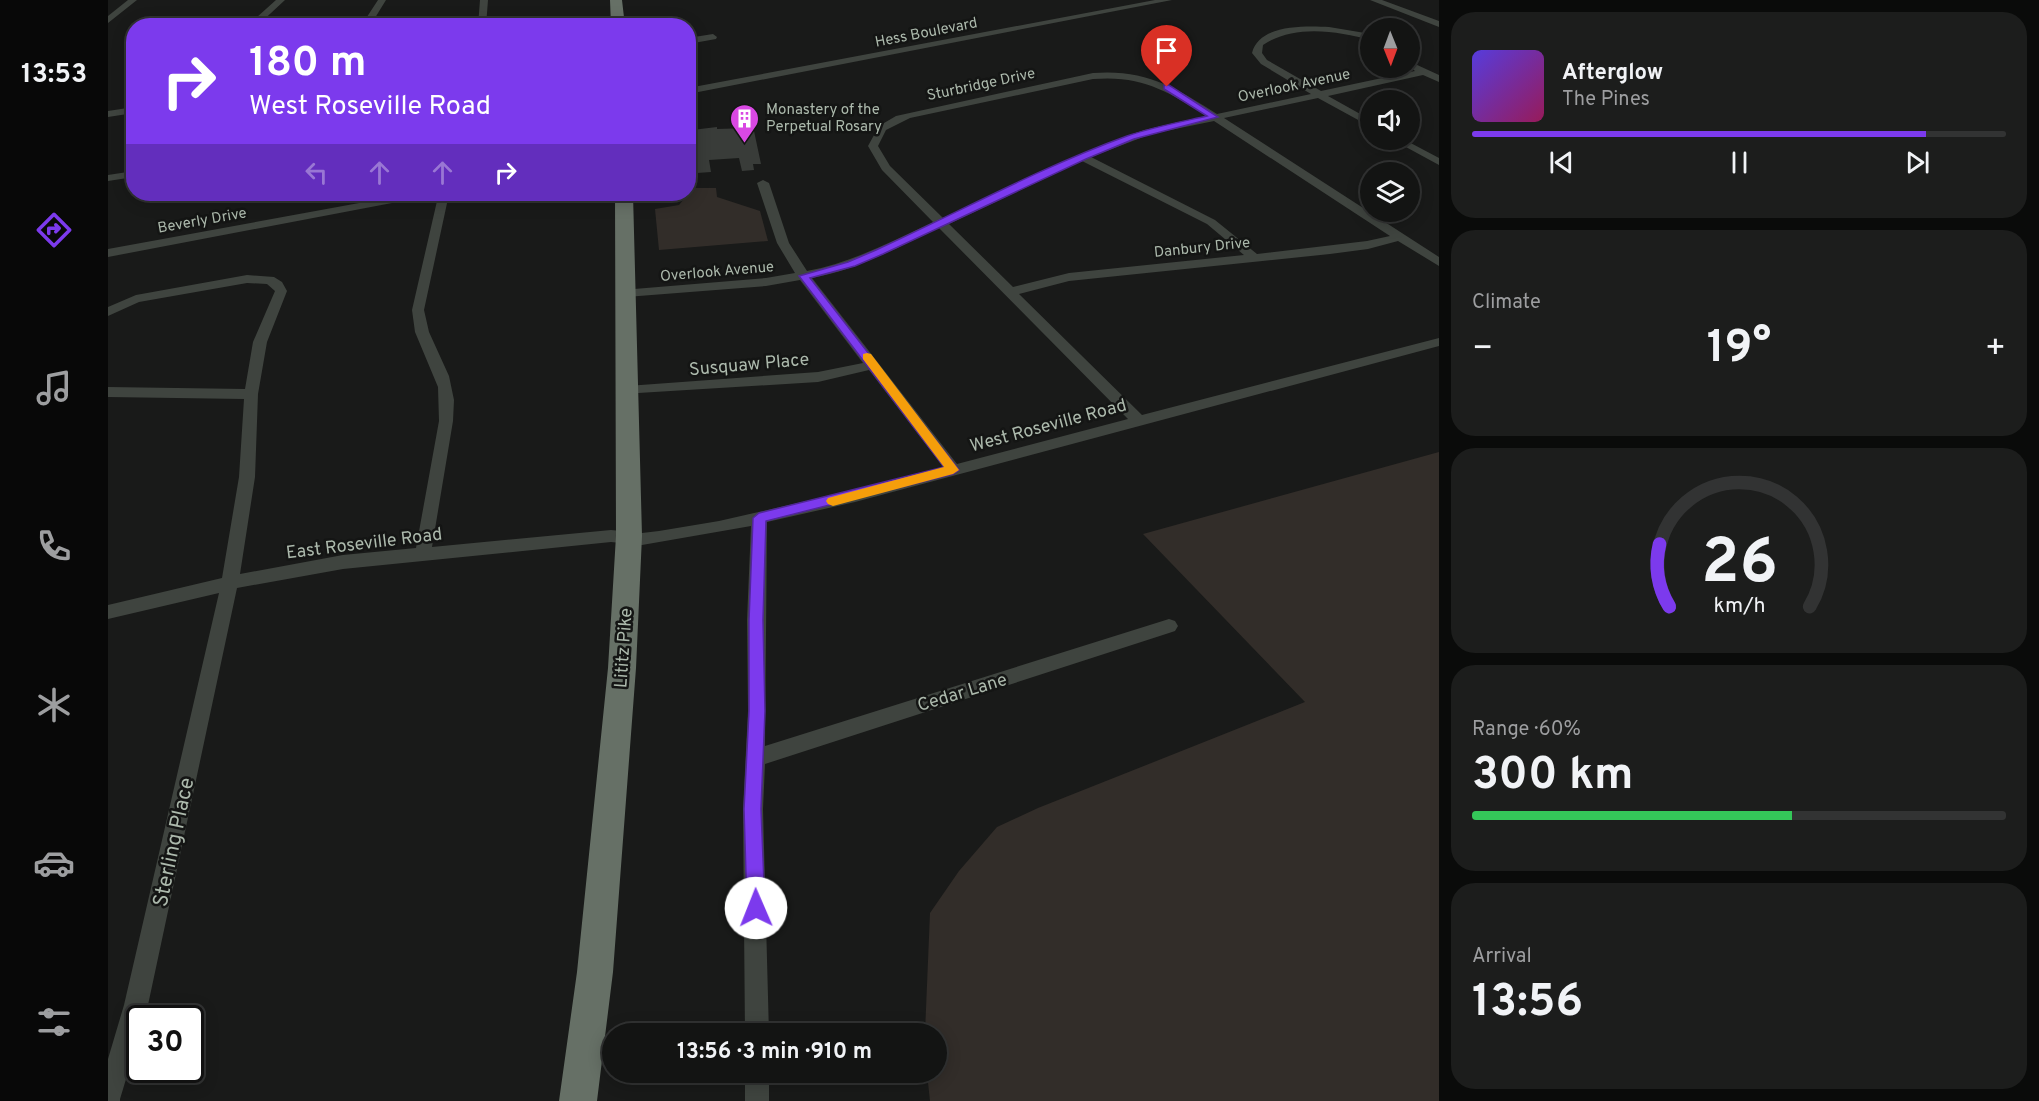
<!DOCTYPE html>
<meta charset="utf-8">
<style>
:root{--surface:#131413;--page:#1c1d1c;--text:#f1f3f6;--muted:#9d9ea0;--line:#323333;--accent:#7c3aed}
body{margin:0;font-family:Overpass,sans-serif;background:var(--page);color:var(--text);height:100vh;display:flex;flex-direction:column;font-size:22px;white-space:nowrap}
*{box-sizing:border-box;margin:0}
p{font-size:20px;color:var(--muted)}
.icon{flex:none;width:33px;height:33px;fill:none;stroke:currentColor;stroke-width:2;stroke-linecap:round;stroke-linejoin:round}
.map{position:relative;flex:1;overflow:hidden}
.drawer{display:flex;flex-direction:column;gap:12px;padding:12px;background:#0a0b0a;width:600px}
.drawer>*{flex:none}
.banner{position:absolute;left:18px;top:18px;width:570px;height:183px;border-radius:24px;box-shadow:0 3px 15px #0003,0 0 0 2px var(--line);background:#7c3aed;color:#fff;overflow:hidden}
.needle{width:39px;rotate:179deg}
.buttons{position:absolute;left:1252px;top:18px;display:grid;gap:12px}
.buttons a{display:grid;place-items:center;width:60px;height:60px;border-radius:50%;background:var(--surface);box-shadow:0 3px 15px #0003,0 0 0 2px var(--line);font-size:30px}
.speed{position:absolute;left:18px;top:1005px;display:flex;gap:12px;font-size:30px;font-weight:700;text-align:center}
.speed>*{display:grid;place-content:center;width:78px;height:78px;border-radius:50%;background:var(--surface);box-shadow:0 3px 15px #0003,0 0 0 2px var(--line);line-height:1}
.speed .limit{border:3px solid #111;border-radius:9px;background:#fff;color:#111}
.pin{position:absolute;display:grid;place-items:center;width:51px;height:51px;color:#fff;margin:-62px -26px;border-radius:50% 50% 50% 0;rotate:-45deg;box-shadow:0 0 6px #0007}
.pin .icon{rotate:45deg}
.me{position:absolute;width:66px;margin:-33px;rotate:359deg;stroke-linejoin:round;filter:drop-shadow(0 0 4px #0008)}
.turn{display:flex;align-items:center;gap:21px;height:126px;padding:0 24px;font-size:27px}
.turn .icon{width:78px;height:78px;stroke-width:2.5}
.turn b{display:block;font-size:42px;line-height:51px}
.lanes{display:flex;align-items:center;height:57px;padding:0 24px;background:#0003;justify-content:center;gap:30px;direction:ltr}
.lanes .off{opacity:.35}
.big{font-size:45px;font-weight:700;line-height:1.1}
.drawer .widget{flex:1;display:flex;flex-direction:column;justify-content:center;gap:9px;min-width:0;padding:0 21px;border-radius:24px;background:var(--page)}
.drawer .dial{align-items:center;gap:0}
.dial svg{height:156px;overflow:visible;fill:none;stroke:var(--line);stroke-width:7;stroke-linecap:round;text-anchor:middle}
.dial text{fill:var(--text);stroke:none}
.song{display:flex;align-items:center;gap:18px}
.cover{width:72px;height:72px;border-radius:9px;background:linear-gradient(135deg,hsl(250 70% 55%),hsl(330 70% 35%))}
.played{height:6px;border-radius:3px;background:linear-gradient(90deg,var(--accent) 85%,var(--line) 85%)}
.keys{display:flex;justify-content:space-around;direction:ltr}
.heat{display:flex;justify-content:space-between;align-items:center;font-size:33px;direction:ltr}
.charge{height:9px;border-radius:4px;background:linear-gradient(90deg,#34c759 60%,var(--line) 0)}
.trip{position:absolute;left:494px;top:1023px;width:345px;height:60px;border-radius:30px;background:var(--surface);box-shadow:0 3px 15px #0003,0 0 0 2px var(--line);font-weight:700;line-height:60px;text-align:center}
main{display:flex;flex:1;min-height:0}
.menu{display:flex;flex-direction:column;width:108px;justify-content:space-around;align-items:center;background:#080808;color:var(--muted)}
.menu .icon{width:42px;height:42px}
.menu .current{color:var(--accent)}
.menu b{font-size:27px;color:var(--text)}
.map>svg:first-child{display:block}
.green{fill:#322d29}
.building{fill:#393c39}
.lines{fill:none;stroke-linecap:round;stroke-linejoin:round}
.minor{fill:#3f443f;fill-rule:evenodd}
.highway{fill:#667066;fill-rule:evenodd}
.route{fill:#7c3aed;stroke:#51269a;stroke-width:1.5}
.slow{fill:#f59e0b}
.labels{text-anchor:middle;stroke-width:5;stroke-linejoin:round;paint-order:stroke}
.far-street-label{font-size:15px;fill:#acb9ac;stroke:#141514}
.far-poi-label{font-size:15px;fill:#acb9ac;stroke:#141514;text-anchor:start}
.street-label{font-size:18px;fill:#acb9ac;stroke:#141514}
.near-street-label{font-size:21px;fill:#acb9ac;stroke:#141514}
</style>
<main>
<nav class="menu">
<b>13:53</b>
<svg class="icon current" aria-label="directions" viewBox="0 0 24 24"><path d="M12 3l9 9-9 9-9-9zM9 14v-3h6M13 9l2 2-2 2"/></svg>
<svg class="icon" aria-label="music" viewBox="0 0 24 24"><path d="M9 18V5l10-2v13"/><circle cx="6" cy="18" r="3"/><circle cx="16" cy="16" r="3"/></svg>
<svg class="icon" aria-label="phone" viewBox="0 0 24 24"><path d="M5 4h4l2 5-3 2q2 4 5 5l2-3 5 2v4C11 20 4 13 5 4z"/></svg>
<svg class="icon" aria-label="climate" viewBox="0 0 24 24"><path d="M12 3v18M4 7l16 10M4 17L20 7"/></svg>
<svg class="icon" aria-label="car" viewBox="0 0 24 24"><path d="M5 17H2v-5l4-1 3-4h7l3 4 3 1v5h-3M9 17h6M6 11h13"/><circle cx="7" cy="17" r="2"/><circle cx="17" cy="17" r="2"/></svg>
<svg class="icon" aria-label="filters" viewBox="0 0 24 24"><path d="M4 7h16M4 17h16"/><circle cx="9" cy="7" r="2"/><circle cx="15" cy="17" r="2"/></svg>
</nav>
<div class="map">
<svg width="1331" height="1101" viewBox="0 0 1331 1101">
<rect width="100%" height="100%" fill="#191a19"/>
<!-- green -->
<path class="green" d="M581,188h27l1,9 43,14 8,30 -109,9 -4,-41 24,-4 9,-11z
M1331,452v649h-509l-3,-28 9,-1v-38l-11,-1 5,-120 29,-42 38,-44 41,-19 267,-106 -162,-168z"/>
<!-- building -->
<path class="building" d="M609,127v2l32,-1 1,3h4l7,33h-8l1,6 -12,1 -3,-13 -30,2 2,12 -14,1 -5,-43z"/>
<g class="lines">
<!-- minor -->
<path class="minor" d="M20,0h9l-29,23v-7z
M168,0h9l-28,26h-10z
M270,0h8l-16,26h-9z
M372,0h8l-2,26h-8z
M1047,0h17l-484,94v-6z
M1262,0h12l57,21v6z
M1221,27l42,7v6c-34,-9 -77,-16 -108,5l-1,8 5,7 54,31 94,-20 -5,-4 5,-3 24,11v7l-16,-7 -95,21 43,24v7l-53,-29 -94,20 215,139v9l-41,-25 -30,8 -38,5 -261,27 -50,13 123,121 297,-77v8l-584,156 -88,20 -2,224 404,-127 6,2 3,5 -3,5 -6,2 -404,131 -2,45 6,225h-24l-2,-225 5,-98 -1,-91 4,-94 -109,19 -31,-3 -268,27 -106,19 -89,417 -4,13h-4v15l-20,66v2h-12v-42l16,-54 95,-412 -111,26v-14l114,-27 17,-101 5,-78 -136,-2v-10l137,2 8,-47 22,-51 -8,-7 -20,-1 -108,19 -31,14v-9l28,-12 111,-20 27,2 8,5 5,9 -20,51 -9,52 -3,83 -15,97 103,-19 73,-7 23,-127 -1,-34 -23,-55 -3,-22 25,-109 -45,2 -284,54v-8l284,-52 57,-3 -25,116 5,22 20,44 5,24 -1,21 -21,126 179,-17 31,3 17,-2 60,-10 136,-31 88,-23 -74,-97 -51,12 -196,12 -2,-3 7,-5 191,-14 45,-9 -63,-83 -34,6 -140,11 -4,-1 -2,-3 2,-3 144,-12 29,-5 -18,-30 -20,-60 6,-3 6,3 20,60 18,28c44,-8 86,-30 126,-49l-51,-52 -14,-24 11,-20 17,-10 197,-43c52,-4 82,14 124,41l94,-20 -50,-30 -9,-11c7,-29 53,-27 77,-26zM985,79c49,-4 74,12 114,37l-63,14 -66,25 -135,63 -53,-52 -12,-20 8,-16 24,-12zM1106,121l176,115 -23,5 -110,13 -42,-34 -124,-63 60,-23zM974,161l125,63 37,31 -175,18 -56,14 -64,-63zM831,228l189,191 -171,45 -145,-186c45,-8 86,-31 127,-50z
M605,34l4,3 -1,2 -28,5v-6z
M26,107v6l-26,4v-6z
M1285,140h12l34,18v7z
M26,171v6l-26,4v-6z
M637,1072h24v29h-24z"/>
<!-- highway -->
<path class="highway" d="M502,0h12l3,26h-14z
M507,194h18l9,342 -6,132 -23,304 -16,129h-38l18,-129 31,-304 8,-132z"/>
</g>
<!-- route -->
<path class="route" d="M1056,85h5l49,32 -84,22 -48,20 -203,95 -28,12 -45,12 149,192 -6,4 -187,47 -3,99 2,91 -4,98 4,99 -3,7 -6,2 -6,-2 -3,-7 -3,-99 5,-98v-91l4,-102 6,-5 185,-46 -145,-191 49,-14 28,-12c83,-38 165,-83 251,-114 26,-9 53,-14 80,-20l-43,-27z"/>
<!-- slow -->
<path class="slow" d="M759,353l4,1 88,116 -6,4 -120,32 -5,-2 -2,-3 2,-3 116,-31 -81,-108v-5z"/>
<!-- icons -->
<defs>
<symbol id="building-pin" viewBox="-11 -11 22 30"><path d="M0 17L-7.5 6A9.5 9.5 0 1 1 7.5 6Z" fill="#d948e3" stroke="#141514"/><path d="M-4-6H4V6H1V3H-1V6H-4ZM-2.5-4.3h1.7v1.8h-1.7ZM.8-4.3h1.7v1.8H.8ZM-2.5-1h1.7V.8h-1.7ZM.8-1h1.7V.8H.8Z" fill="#fff"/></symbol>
</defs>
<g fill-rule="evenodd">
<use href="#building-pin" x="620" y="102" width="33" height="45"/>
</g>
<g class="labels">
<!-- far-street labels -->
<g class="far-street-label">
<text transform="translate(818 32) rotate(-11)" y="5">Hess Boulevard</text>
<text transform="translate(873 84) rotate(-12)" y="5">Sturbridge Drive</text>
<text transform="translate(1186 85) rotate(-12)" y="5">Overlook Avenue</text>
<text transform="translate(94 220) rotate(-10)" y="5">Beverly Drive</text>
<text transform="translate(1094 247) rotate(-6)" y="5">Danbury Drive</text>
<text transform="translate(609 271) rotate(-5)" y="5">Overlook Avenue</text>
</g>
<!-- far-poi labels -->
<g class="far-poi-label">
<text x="658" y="114">Monastery of the<tspan x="658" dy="17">Perpetual Rosary</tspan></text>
</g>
<!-- street labels -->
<g class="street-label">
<text transform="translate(641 364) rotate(-5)" y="6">Susquaw Place</text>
<text transform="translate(940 425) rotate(-15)" y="6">West Roseville Road</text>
<text transform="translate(256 543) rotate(-7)" y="6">East Roseville Road</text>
<text transform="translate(515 648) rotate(-86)" y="6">Lititz Pike</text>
<text transform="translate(854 692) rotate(-17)" y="6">Cedar Lane</text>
</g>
<!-- near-street labels -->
<g class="near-street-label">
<text transform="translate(65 842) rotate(-78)" y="7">Sterling Place</text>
</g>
</g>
</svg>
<div class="buttons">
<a><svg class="needle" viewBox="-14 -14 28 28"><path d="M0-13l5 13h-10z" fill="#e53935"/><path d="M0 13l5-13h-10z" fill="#9d9ea0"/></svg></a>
<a><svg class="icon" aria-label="sound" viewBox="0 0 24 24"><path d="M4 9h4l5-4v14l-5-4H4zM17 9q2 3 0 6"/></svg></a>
<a><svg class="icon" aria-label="layers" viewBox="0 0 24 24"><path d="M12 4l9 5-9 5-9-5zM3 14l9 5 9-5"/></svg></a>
</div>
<div class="speed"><div class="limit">30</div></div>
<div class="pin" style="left:1059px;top:87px;background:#d93025"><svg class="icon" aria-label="arrive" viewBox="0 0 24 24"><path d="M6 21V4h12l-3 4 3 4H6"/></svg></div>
<svg class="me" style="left:648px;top:908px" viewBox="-20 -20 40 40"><circle r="19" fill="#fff"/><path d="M0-13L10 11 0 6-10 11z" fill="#7c3aed"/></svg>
<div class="trip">13:56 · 3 min · 910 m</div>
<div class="banner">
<div class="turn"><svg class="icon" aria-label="right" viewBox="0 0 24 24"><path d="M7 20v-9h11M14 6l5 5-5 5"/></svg><div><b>180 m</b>West Roseville Road</div></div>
<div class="lanes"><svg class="icon off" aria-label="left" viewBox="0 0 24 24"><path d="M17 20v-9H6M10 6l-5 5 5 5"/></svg><svg class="icon off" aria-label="ahead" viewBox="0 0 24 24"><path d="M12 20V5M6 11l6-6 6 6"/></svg><svg class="icon off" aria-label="ahead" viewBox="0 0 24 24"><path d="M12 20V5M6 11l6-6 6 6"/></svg><svg class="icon" aria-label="right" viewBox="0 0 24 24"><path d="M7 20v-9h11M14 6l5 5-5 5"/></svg></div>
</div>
</div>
<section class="drawer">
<div class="widget">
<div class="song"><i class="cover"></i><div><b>Afterglow</b><p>The Pines</p></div></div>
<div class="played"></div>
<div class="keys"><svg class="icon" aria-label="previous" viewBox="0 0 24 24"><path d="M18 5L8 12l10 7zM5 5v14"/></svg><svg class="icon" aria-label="pause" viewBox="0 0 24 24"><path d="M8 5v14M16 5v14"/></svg><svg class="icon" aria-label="next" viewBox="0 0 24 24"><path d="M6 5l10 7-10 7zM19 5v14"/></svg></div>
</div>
<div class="widget"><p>Climate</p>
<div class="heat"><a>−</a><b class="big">19°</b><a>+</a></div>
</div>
<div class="widget dial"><svg viewBox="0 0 100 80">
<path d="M14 69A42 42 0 1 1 86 69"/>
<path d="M14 69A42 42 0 0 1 9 37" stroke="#7c3aed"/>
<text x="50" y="56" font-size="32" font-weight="700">26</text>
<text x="50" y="72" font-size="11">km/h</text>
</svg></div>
<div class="widget"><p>Range · 60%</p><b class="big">300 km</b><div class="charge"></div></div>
<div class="widget"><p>Arrival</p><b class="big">13:56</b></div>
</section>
</main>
